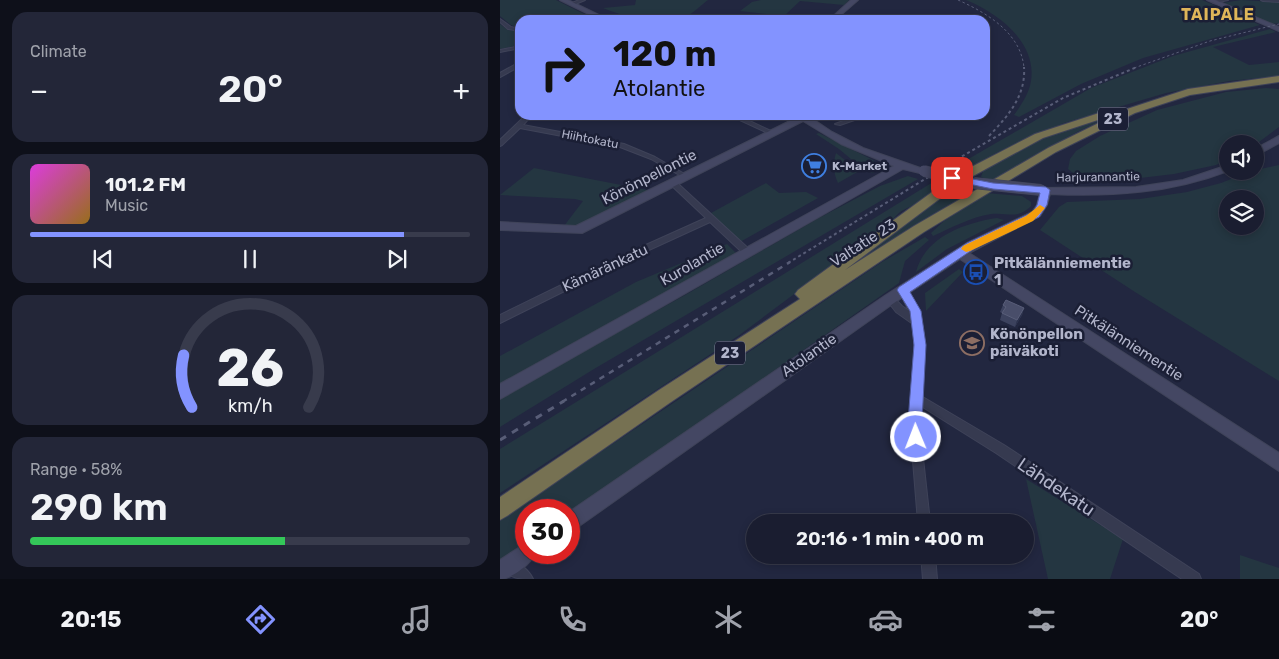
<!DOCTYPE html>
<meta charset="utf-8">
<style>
:root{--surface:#1a1d30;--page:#232638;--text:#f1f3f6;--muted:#9fa2ab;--line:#383b4c;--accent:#8393ff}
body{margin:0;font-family:Rubik,sans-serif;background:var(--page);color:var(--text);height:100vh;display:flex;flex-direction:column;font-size:19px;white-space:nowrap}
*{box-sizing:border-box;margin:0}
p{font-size:16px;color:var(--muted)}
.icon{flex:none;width:28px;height:28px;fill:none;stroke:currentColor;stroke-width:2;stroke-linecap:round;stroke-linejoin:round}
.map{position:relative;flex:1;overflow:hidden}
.drawer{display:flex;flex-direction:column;gap:12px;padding:12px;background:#0e101a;width:500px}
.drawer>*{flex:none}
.top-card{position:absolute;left:15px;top:15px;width:475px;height:105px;border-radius:15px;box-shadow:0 2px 8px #0003,0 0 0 1px var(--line);background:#8393ff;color:#111;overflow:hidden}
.buttons{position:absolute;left:719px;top:135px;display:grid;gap:10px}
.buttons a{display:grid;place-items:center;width:45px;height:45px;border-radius:50%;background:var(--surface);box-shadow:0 2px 8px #0003,0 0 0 1px var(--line);font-size:25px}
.speed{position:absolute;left:15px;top:499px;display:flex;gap:10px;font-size:25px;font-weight:700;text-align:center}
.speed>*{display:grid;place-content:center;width:65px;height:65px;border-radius:50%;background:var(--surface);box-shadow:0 2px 8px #0003,0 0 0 1px var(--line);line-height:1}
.speed .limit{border:8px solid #d22;background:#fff;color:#111}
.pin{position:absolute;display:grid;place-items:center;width:42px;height:42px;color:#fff;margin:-21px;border-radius:10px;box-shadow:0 2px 8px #0006}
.me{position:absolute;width:55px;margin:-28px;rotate:359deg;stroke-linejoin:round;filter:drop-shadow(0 0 4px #0008)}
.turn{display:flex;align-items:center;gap:18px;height:105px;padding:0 15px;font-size:22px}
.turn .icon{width:65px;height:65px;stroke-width:2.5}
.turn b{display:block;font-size:35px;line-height:42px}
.big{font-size:38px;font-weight:600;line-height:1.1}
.drawer .card{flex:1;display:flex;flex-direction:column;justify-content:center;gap:8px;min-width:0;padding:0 18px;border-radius:15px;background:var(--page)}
.drawer .dial{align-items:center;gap:0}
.dial svg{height:130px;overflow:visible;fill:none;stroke:var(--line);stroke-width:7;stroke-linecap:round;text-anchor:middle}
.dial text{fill:var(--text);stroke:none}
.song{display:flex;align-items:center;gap:15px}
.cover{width:60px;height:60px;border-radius:8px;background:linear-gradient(135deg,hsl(300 70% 55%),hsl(40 70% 35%))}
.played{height:5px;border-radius:2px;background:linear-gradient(90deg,var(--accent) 85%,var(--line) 85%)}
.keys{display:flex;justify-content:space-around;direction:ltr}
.heat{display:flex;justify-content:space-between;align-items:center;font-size:28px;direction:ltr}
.charge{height:8px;border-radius:4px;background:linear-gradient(90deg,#34c759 58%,var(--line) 0)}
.trip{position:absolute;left:246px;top:514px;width:288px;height:50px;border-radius:25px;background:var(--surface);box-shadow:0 2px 8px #0003,0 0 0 1px var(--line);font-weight:600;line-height:50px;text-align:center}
.menu{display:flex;height:80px;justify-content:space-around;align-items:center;background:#0a0c13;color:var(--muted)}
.menu .icon{width:35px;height:35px}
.menu .active{color:var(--accent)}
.menu b{font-size:22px;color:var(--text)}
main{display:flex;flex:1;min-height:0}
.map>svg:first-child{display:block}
.green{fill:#243641;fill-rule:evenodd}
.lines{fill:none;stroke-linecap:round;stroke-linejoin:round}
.street-casing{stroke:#3f4359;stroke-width:2}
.secondary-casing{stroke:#3f4359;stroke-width:2}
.highway-casing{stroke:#3e4258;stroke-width:2}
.street{fill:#363a50;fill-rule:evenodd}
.secondary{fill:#444763;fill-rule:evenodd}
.highway{fill:#767152;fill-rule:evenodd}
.rail-far3{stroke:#585d77;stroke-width:1;stroke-dasharray:2.5 2.5;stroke-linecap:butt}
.rail-far2{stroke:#585d77;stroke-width:2;stroke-dasharray:3 3;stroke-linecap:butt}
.rail-far1{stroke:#585d77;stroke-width:2.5;stroke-dasharray:5.5 5.5;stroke-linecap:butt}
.rail{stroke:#585d77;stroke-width:3;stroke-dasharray:7 7;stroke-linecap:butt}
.secondary-bridge-casing{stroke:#3f4359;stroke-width:12;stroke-linecap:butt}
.secondary-bridge{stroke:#444763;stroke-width:11}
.wall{fill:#3c425e}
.shaded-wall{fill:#2c324d}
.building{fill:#494e6a;stroke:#595e79}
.route{fill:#8393ff;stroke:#5560a6}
.slow{fill:#f59e0b}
.labels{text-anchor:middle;stroke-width:5;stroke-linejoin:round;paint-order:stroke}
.far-street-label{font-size:12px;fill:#b2b5cb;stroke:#1b1f35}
.far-poi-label{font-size:12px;font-weight:bold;fill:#b2b5cb;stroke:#1b1f35;text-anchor:start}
.shield{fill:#1b1f35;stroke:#85889e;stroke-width:1}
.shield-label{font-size:14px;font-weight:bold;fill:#b2b5cb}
.street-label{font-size:15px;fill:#b2b5cb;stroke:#1b1f35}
.poi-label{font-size:15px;font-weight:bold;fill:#b2b5cb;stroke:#1b1f35;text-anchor:start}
.far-district-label{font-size:16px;font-weight:bold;letter-spacing:1px;fill:#dfb559;stroke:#1b1f35}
.near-street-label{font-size:18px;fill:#b2b5cb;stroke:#1b1f35}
</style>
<main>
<section class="drawer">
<div class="card"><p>Climate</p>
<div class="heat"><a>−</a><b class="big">20°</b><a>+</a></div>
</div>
<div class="card">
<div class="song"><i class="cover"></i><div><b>101.2 FM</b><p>Music</p></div></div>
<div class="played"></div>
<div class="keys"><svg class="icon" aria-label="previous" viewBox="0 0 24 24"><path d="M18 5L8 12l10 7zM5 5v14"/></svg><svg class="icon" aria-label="pause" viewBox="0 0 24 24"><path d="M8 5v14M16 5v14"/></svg><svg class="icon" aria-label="next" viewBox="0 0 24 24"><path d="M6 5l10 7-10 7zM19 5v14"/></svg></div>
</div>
<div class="card dial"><svg viewBox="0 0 100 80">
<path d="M14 69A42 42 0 1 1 86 69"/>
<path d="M14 69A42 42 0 0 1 9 37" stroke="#8393ff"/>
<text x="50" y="56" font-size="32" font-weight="700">26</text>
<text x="50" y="72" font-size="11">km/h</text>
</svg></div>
<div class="card"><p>Range · 58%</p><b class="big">290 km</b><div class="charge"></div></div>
</section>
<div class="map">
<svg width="779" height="579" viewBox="0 0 779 579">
<rect width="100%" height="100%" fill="#222740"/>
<!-- green -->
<path class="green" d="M0,0h56l40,20h-76l-1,8 -8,-3 -11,-9z
M136,0h72c-7,5 -14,13 -22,16 -29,10 -55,3 -83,-8l32,-3z
M261,0h88l-5,5 -44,-4 -16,15 -44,-5 12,-9z
M466,0h236l58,25 -117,33 -62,26 -62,33 -5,-2c7,-10 15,-21 17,-34 6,-39 -33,-68 -65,-81z
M741,0l38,2v21l-7,1 -50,-21z
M0,24l8,6 12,2v13l-20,4z
M770,29l6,3 -63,15 36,18 30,-3v14l-50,5 -63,12 -102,30 -68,30 -29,19 -9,3 -7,-1 19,-16 121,-70 82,-32z
M766,88l13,1v38l-24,18 -27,-1 -1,16 -11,5 -42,9 -59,7 -23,1 -14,-5 -10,-8 2,-10 6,-8 24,-15 57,-26 69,-18z
M627,109l-50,23 -86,49 -10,-4 2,-6 64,-35z
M319,133l54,27 5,6 -1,5 -4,2 -9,-3 -25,-21 -23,-15z
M336,153l23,18 -21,12c-5,-10 -5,-20 -2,-30z
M779,165v216l-144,-89 -95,-62 19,-23 8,-5 73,-3 47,-7 34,-9 30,-12zM728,199h27v27h-27z
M34,168l118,23 -73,35h-15l19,-25 -8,-2 -75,-4z
M408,176l10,3 -324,190 -94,58v-30l187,-103 130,-75 63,-33z
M433,182l8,3v2c-6,5 -13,12 -20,15 -14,7 -20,6 -30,20l-153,114 -238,157v-44z
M266,183l13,10 27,-1 12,6 -78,44 -29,-29z
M456,186l17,5 -178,114z
M486,193l36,3 9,6v4c-14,14 -23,6 -40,8 -20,3 -40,14 -58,22l-2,-3 13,-12z
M497,218l7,2 -57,29 -31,23c9,-35 48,-49 81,-54z
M425,237l4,3 -24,21 -6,22 -330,232v-5h-43v36l-26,19v-45l382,-258z
M227,244l9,9 -236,137v-34l136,-74z
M459,269l4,3 -37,39 -1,-18z
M526,479l97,60 -13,40h-62z
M740,555l39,13v11h-39z"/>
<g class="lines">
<defs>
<path id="street" d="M79,0h6l-12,5 -3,-1z
M719,0h9l-14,3 -2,-1z
M761,0h18v2l-16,-1z
M0,19l11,8 9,2v2l-12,-2 -8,-7z
M20,46v2l-20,4v-2z
M20,62v4l-20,11v-4z
M26,115h6l-9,10 101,19 31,13 33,19 -3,2 -2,-1 -32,-18 -31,-12 -100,-19 -18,17 -2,1v-6z
M229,115h8l38,18 -5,1z
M360,115h9l-29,10 -5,-1z
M171,181h4l75,69 1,2 -1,2h-6l-34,-32 -85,39 -125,62v-8l119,-58 87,-39 -35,-33z
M403,288l3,1c4,5 8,11 10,17 13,28 7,60 5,90l83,49 195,129 2,5h-19l-186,-126 -75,-47 1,43 8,73h-12l-8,-98 5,-69 -2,-31 -17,-12 -10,-13 1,-2h6l9,9 7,5 -10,-20 1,-2z
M421,555h14l2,24h-14z
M9,558c9,4 20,12 24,21 -13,0 -25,0 -31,-14l2,-5z"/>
<path id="secondary" d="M60,0h8l41,20h-8z
M351,0h7l-23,20h-6z
M707,0h8l64,27v4z
M297,115h10l25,17 31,16 66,23 -5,3 -21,-5 -403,230v-15l394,-218 -53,-22 -38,-23 -221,112 -82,-3v-8l76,4 222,-109z
M779,136v7l-24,13v-7z
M728,165v6c-57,22 -117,26 -178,23l-3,11 -7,11 -71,37 310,200v18l-319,-212 -66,44 -319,226 -6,3v-20l317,-217 81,-52 65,-31 5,-7 3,-12 -4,-3 1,-2 99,-1 47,-7z
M26,543v9h10c-4,11 -24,27 -36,27v-19z"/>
<path id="highway" d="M779,76v6l-89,13 -55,18 -79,39 -132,80 -253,170 -164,114 -7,4v-23l159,-107 141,-91 -5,-5 3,-4 156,-114 81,-42 64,-21h8l1,2 -1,2 -64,21 -81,44 -117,88 69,-44 134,-78 79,-39 61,-20z"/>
</defs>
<!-- street casing -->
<use href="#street" class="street-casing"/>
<!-- secondary casing -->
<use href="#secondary" class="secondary-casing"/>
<!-- highway casing -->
<use href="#highway" class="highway-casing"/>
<!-- street -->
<use href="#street" class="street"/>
<!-- secondary -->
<use href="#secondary" class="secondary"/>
<!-- highway -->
<use href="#highway" class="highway"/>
<!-- rail-far3 -->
<path class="rail-far3" d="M458,0c29,13 63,33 66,68
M634,68l76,-27 69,-17"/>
<!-- rail-far2 -->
<path class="rail-far2" d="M489,136c19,-20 37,-40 35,-69
M288,263l173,-106 102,-59 74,-31"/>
<!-- rail-far1 -->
<path class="rail-far1" d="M62,402l228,-140"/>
<!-- rail -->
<path class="rail" d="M0,440l64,-39"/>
<defs>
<path id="secondary-bridge" d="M424,171l28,7
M474,183l67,7"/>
</defs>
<!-- secondary-bridge casing -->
<use href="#secondary-bridge" class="secondary-bridge-casing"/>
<!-- secondary-bridge -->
<use href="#secondary-bridge" class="secondary-bridge"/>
</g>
<!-- wall -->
<path class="wall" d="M503,305l21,3 -2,7 -7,12 -15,-7 2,-7 -2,-1z"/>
<!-- shaded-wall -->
<path class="shaded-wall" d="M524,308l-2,7 -7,12 2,-7z"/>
<!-- building -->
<path class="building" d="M506,300l18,8 -7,12 -15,-7 4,-6 -3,-2z"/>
<!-- route -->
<path class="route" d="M452,175l41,8 53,4 4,3 -3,15 -8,12 -64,31 -65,44 11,19 5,34 -4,76 1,16 -2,5 -5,2 -5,-2 -3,-21 6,-76 -4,-34 -13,-21 2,-3 68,-44 66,-31 4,-7 3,-12 -47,-4 -44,-9 -2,-2z"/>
<!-- slow -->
<path class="slow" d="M540,205l5,3 -12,13 -63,30 -4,1 -5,-3 2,-3 63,-30z"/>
<!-- icons -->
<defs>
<symbol id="supermarket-ring" viewBox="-11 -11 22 22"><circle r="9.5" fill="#1b1f35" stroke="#3f7fe0" stroke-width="1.5"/><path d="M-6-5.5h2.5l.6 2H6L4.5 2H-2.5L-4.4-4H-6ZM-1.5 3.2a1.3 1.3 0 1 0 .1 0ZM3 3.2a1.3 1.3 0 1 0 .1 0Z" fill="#3f7fe0"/></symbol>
<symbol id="bus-ring" viewBox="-11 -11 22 22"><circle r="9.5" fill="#1b1f35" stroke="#1a4fb4" stroke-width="1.5"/><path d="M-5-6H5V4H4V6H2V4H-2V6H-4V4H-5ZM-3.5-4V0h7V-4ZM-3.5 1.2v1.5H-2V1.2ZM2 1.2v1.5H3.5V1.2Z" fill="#1a4fb4"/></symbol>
<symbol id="school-ring" viewBox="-11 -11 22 22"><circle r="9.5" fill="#1b1f35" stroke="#8d6e63" stroke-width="1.5"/><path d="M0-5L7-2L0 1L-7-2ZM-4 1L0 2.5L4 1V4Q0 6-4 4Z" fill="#8d6e63"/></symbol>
</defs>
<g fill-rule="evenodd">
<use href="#supermarket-ring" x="300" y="152" width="28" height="28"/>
<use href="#bus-ring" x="462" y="258" width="28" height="28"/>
<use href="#school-ring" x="458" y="329" width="28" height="28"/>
</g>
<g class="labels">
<!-- far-street labels -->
<g class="far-street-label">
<text transform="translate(90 139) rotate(11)" y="4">Hiihtokatu</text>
<text transform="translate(598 177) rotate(-1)" y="4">Harjurannantie</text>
</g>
<!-- far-poi labels -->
<g class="far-poi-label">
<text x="332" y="170">K-Market</text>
</g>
<!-- shield labels -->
<g class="shield">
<rect x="598" y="107.5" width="30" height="23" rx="4"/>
<rect x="215" y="341.5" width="30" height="23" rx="4"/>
</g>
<g class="shield-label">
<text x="613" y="124">23</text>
<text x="230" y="358">23</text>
</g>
<!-- street labels -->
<g class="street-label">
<text transform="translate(149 177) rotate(-27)" y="5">Könönpellontie</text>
<text transform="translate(363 243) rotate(-33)" y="5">Valtatie 23</text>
<text transform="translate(192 264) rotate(-30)" y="5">Kurolantie</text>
<text transform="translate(105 268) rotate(-25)" y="5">Kämäränkatu</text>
<text transform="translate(629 343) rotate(33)" y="5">Pitkälänniementie</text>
<text transform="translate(309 355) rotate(-35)" y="5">Atolantie</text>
</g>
<!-- poi labels -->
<g class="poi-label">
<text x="494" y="268">Pitkälänniementie<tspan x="494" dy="17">1</tspan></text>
<text x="490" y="339">Könönpellon<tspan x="490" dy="17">päiväkoti</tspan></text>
</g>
<!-- far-district labels -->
<g class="far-district-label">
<text x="718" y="20">TAIPALE</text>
</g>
<!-- near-street labels -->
<g class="near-street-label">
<text transform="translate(556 487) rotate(34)" y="6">Lähdekatu</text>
</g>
</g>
</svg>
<div class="buttons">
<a><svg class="icon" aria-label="sound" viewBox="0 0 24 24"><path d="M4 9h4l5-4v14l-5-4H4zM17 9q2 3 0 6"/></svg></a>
<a><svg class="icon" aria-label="layers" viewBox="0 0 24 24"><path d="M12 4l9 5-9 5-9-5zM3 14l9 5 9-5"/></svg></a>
</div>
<div class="speed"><div class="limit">30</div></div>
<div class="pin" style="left:452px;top:178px;background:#d93025"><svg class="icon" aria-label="arrive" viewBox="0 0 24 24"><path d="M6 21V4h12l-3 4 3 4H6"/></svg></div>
<svg class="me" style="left:416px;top:437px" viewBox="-20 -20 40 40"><circle r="17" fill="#8393ff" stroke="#fff" stroke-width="3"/><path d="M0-11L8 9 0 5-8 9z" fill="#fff"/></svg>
<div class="trip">20:16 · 1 min · 400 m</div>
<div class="top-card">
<div class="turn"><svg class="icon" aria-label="right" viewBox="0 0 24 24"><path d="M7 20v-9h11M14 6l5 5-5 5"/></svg><div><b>120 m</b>Atolantie</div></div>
</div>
</div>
</main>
<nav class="menu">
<b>20:15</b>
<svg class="icon active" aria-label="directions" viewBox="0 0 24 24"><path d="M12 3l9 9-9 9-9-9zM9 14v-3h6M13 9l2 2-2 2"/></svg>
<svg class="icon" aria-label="music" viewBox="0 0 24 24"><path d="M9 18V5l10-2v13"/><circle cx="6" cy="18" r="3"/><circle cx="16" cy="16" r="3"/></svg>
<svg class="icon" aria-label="phone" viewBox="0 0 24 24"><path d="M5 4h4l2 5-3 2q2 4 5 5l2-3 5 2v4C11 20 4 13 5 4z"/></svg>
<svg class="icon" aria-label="climate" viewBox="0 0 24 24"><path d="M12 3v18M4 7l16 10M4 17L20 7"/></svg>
<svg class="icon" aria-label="car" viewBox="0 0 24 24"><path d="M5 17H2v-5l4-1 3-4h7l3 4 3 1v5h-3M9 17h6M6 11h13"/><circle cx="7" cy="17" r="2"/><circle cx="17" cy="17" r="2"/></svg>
<svg class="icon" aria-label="filters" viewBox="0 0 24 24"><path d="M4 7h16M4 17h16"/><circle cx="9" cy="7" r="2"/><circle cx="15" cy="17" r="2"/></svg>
<b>20°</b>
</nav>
